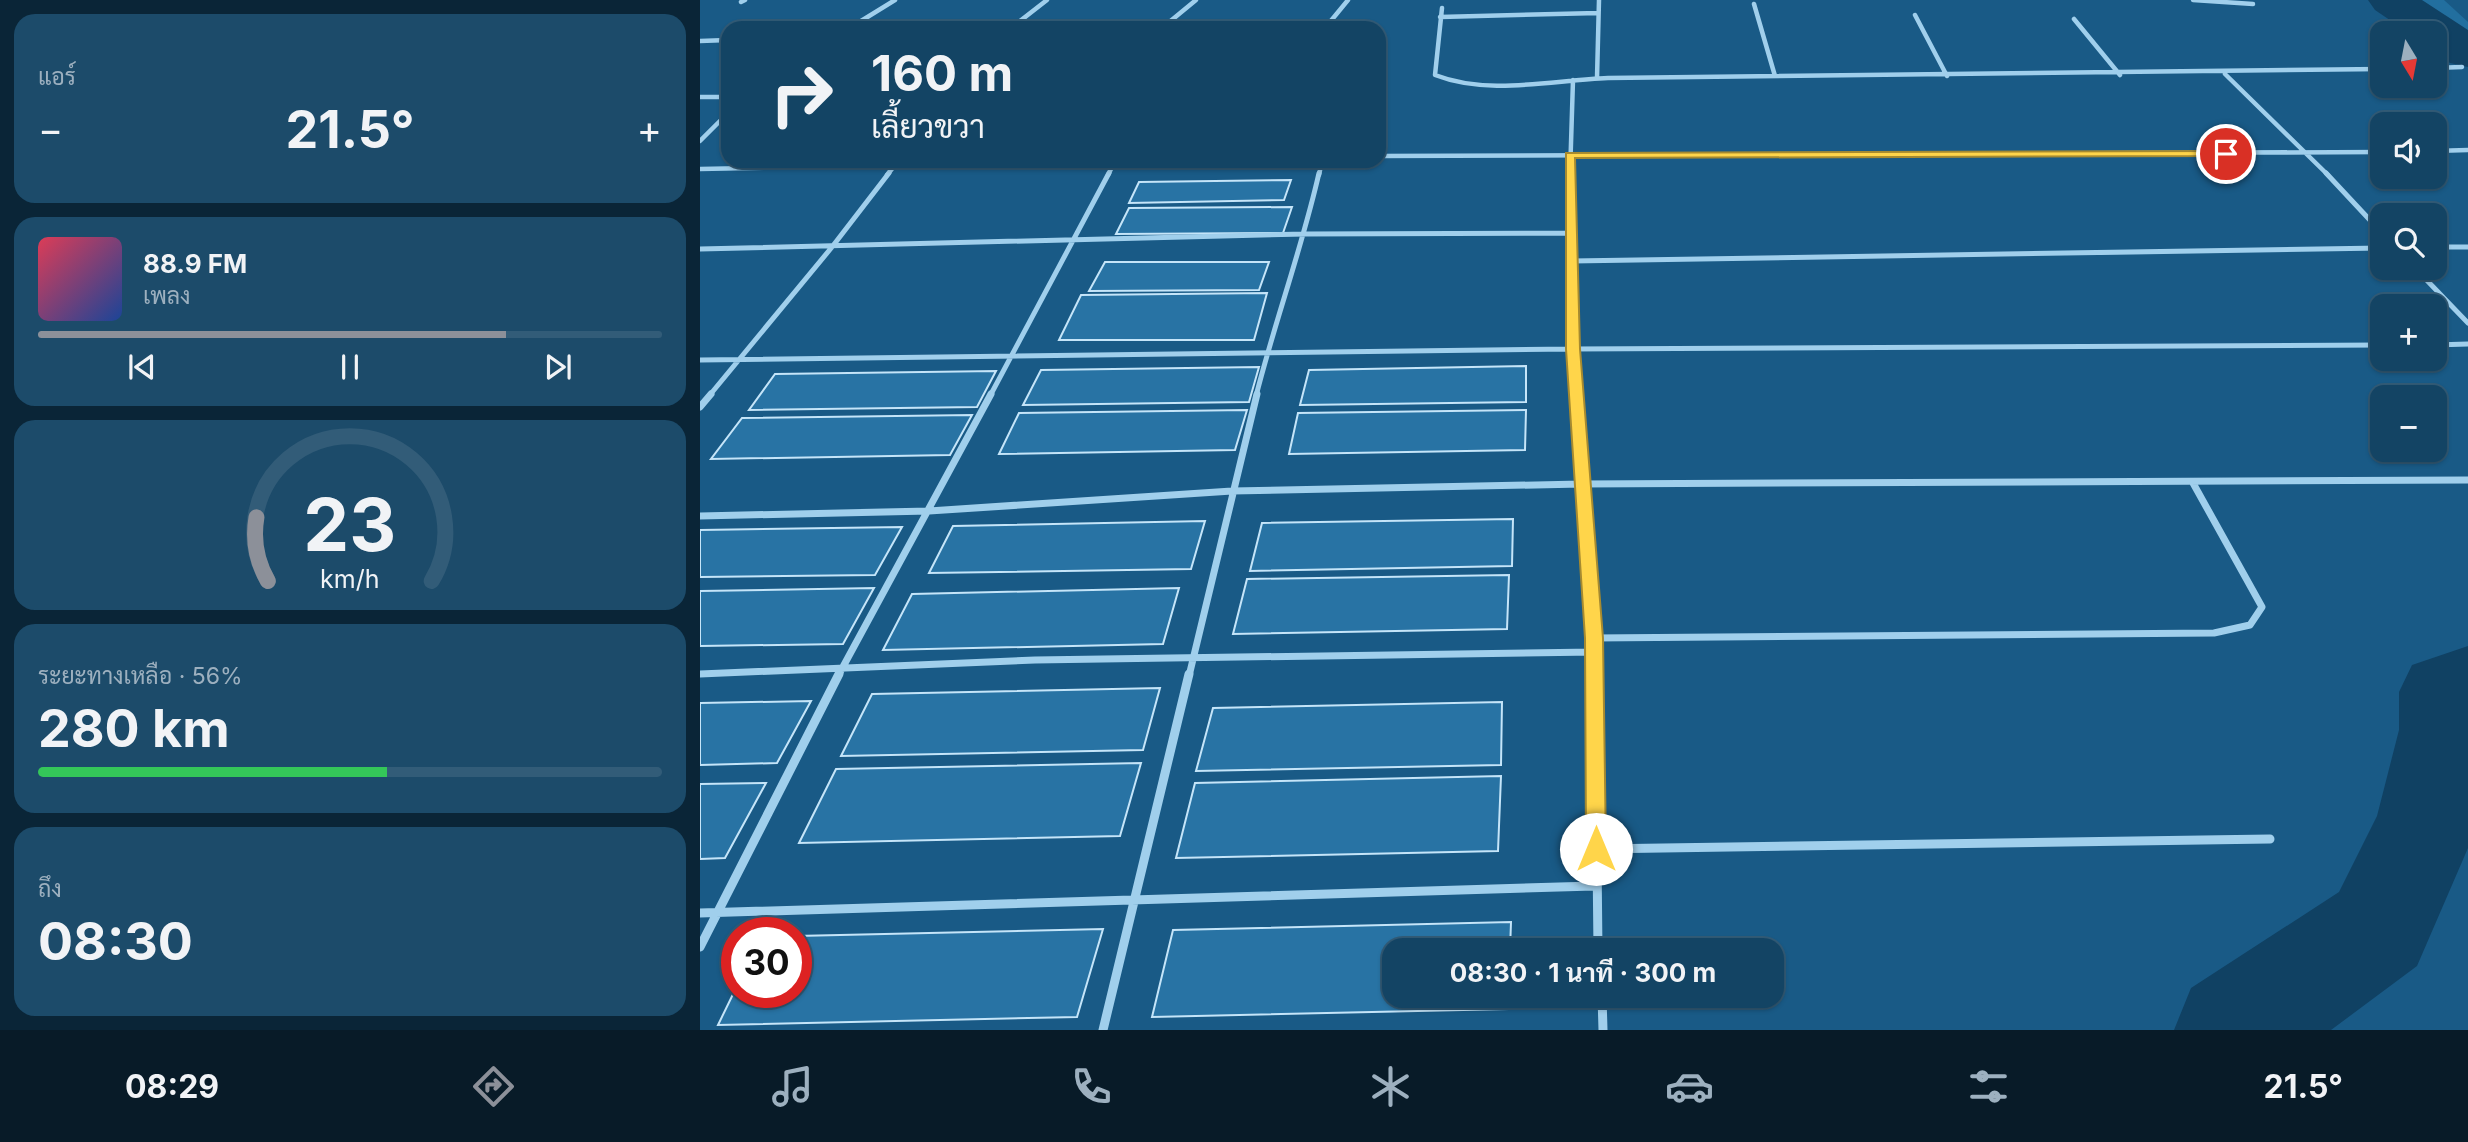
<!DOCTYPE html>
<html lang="th">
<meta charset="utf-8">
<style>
:root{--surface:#134464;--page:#1c4b6a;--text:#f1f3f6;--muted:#9db0bf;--line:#325c78;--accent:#8c9099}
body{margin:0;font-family:Inter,Sarabun,sans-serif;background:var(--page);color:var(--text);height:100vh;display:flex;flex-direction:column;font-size:26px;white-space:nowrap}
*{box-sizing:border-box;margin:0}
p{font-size:23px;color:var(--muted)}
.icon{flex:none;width:38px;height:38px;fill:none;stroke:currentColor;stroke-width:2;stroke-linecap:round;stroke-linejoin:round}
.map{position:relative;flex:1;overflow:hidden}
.side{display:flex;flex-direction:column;gap:14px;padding:14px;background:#0a2537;width:700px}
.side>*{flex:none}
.hud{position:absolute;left:21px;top:21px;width:665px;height:147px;border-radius:21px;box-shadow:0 2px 5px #0004,0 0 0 2px var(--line);background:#134464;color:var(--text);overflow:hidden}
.needle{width:46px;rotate:170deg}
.controls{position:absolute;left:1670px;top:21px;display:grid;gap:14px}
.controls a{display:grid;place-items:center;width:77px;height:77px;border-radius:14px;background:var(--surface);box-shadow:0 2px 5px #0004,0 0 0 2px var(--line);font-size:35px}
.speed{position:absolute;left:21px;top:917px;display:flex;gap:14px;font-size:35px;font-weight:700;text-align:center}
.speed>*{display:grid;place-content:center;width:91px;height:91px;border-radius:50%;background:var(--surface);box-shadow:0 2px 5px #0004,0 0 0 2px var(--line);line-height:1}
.speed .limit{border:10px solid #d22;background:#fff;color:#111}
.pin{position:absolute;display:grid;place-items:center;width:60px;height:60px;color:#fff;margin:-30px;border:4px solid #fff;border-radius:50%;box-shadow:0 2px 7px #0007}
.me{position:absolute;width:77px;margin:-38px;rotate:0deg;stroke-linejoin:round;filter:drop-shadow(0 0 5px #0008)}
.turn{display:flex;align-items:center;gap:24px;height:147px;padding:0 35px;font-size:32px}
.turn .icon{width:91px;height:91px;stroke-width:2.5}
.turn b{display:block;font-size:49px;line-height:60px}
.big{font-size:52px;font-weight:700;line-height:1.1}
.side .widget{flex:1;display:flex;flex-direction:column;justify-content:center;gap:10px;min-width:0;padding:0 24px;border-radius:21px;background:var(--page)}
.side .dial{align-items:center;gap:0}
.dial svg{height:182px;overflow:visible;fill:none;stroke:var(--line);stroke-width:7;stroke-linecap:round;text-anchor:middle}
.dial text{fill:var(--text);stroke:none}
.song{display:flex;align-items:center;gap:21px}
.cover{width:84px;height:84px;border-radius:10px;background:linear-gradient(135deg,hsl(350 70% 55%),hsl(220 70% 35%))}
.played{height:7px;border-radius:4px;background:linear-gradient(90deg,var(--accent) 75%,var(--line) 75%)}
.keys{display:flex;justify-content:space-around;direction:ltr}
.heat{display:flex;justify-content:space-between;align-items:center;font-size:38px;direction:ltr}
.charge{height:10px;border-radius:5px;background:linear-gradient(90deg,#34c759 56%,var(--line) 0)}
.trip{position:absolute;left:682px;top:938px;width:402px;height:70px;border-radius:21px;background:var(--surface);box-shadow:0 2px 5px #0004,0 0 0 2px var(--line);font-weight:700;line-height:70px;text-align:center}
.menu{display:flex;height:112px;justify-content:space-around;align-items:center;background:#081b28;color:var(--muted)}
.menu .icon{width:49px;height:49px}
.menu .current{color:var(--accent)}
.menu b{font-size:32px;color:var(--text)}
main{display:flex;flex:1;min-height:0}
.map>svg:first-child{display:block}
.green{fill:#226f9f}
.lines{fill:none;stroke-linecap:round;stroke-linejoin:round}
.river{fill:#104163;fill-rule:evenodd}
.building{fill:#2873a4;stroke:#c5e5f9;stroke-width:2}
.street-far3{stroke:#a0cfec;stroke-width:4.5}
.street-far2{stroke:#a0cfec;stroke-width:5}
.street-far1{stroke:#a0cfec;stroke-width:7}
.street{stroke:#a0cfec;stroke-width:9}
.route{fill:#ffd54a;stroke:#a68a30;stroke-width:2}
</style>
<main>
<section class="side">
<div class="widget"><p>แอร์</p>
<div class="heat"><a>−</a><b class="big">21.5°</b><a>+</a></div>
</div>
<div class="widget">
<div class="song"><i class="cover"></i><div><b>88.9 FM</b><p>เพลง</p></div></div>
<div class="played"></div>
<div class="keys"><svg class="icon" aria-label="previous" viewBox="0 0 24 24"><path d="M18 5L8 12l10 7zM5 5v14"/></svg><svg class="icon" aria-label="pause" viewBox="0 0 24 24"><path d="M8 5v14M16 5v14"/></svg><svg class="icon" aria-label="next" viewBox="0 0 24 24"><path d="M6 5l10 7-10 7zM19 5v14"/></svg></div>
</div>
<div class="widget dial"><svg viewBox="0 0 100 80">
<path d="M14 69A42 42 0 1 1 86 69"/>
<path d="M14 69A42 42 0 0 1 9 41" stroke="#8c9099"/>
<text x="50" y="56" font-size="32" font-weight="700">23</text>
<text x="50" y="72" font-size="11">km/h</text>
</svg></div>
<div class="widget"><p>ระยะทางเหลือ · 56%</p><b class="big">280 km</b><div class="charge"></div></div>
<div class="widget"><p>ถึง</p><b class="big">08:30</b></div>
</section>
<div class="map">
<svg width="1768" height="1030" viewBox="0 0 1768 1030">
<rect width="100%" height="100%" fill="#195a86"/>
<!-- green -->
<path class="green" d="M1707,0h37l24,22v25z"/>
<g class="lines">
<!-- river -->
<path class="river" d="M1668,0h54l46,30v37l-18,-4 -16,-12v-18h-25l-34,-23z
M1768,646v202l-51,118 -86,64h-157l17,-42 148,-96 38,-76 22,-86v-38l13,-27z"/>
</g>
<!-- building -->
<path class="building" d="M591,180l-7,20 -155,3 10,-21z
M592,207l-9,26 -167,1 13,-26z
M405,262h164l-10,28 -170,1z
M567,293l-13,47h-195l22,-45z
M826,366v36l-226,3 9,-35z
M559,367l-10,35 -226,3 18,-35z
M296,371l-19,36 -228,3 26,-36z
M547,410l-12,40 -236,4 20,-41z
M826,410l-1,40 -236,4 9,-41z
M272,415l-22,40 -239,4 31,-41z
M813,519l-1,47 -262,5 12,-48z
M505,521l-14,48 -262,4 24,-47z
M202,527l-27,48 -175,2v-47z
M809,575l-2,54 -274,5 14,-55z
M174,588l-31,56 -143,2v-55z
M479,588l-16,56 -280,6 29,-56z
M460,688l-17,62 -302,6 31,-62z
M111,701l-34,62 -77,2v-62z
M802,702l-1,63 -305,6 17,-63z
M441,763l-21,73 -321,7 37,-74z
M801,776l-3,75 -322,7 19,-75z
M66,783l-41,75 -25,1v-75z
M811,922l-1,28h-115v46h114l-1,13 -356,8 21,-87z
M403,929l-26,88 -359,8 19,-39v6h59v-56z"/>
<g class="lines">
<!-- street-far3 -->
<path class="street-far3" d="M1493,0l60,4
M41,2l4,-2
M1054,4l21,72
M742,8l-7,67c54,21 117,5 173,3l774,-9
M1215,15l32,61
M740,17l158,-4
M1374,19l46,56
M161,21l34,-21
M311,28l36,-28
M462,28l34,-28
M625,28l23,-28
M0,41l28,-1
M1734,68l28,-1
M1525,74l103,101
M897,78l2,-78
M0,97h28
M0,141l28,-28
M1734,151l34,-1
M679,156l1003,-4
M0,169l408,-8
M187,175l8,-10
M408,175l7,-14
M619,175l3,-14
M870,175l3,-95"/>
<!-- street-far2 -->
<path class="street-far2" d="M870,173l5,223
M1626,173l56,60
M1734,247h34
M0,249l605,-15 266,-1
M872,261l810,-13
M1715,268l53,55
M1734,345l34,-1
M0,360l873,-11 809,-4
M9,396l123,-149 57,-74
M290,396l119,-223
M556,396c19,-75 46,-148 63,-223"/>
<!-- street-far1 -->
<path class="street-far1" d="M875,394l20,282
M0,407l11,-13
M0,516l229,-5 303,-20 349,-7 887,-4
M894,638l620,-5 36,-8 12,-18 -69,-124
M0,674l335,-14 559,-8
M138,676l153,-282
M489,676l68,-282"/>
<!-- street -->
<path class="street" d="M895,674l3,276
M896,849l674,-10
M0,913l894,-27
M0,947l139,-273
M902,996l1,34
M403,1030l86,-356"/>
</g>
<!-- route -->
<path class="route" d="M1526,151h4v5l-655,2 5,191 23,289 3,211 -3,7 -7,2 -7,-2 -3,-7 -1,-211 -19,-289v-196z"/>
</svg>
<div class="controls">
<a><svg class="needle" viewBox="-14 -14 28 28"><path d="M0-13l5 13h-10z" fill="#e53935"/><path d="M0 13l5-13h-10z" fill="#9db0bf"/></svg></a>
<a><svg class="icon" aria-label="sound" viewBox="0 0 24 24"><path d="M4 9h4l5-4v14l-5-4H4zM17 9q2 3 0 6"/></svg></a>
<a><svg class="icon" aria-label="search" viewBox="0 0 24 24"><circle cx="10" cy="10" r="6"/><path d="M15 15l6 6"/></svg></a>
<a>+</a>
<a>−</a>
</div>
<div class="speed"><div class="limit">30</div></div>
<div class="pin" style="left:1526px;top:154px;background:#d93025"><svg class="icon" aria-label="arrive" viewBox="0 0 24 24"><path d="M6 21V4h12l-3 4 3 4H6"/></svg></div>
<svg class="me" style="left:896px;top:849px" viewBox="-20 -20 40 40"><circle r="19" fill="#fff"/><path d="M0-13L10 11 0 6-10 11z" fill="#ffd54a"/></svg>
<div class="trip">08:30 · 1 นาที · 300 m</div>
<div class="hud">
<div class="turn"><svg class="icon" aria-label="right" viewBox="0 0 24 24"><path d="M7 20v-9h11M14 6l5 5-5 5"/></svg><div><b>160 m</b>เลี้ยวขวา</div></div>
</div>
</div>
</main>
<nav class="menu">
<b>08:29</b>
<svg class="icon current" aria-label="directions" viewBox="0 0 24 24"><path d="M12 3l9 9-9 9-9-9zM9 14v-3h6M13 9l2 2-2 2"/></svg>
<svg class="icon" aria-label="music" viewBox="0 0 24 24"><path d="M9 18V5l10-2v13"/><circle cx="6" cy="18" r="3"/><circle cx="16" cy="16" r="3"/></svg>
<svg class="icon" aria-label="phone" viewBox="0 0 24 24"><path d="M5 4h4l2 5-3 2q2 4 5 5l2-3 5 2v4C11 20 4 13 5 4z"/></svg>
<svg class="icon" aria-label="climate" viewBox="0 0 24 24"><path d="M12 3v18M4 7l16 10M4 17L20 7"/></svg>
<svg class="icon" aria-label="car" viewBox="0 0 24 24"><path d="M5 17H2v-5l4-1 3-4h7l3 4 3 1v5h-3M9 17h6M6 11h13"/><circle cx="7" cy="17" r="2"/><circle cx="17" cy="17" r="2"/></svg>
<svg class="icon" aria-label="filters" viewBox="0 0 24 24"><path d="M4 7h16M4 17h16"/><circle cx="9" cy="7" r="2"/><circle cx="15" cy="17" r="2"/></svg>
<b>21.5°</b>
</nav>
